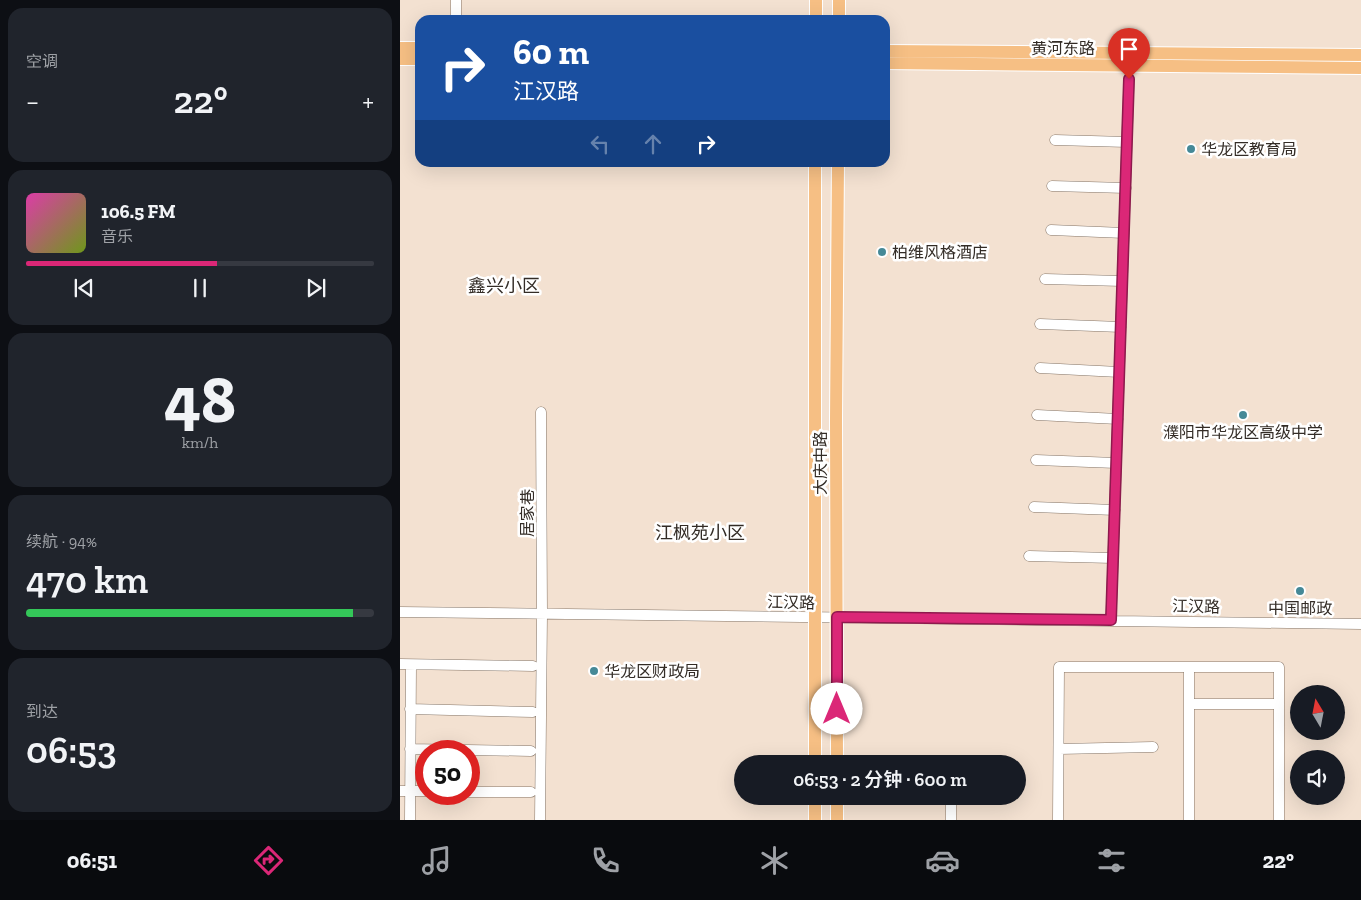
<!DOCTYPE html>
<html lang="zh">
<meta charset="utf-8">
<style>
:root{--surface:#171b24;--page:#20242c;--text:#f1f3f6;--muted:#9ea1a6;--line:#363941;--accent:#db2777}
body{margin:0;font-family:"Zilla Slab","Noto Sans SC",serif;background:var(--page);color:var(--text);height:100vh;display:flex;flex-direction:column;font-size:19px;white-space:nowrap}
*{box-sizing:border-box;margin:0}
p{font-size:16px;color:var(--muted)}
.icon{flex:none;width:28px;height:28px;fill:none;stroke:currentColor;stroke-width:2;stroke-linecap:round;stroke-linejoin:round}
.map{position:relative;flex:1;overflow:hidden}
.details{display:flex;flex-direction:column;gap:8px;padding:8px;background:#0d0f14;width:400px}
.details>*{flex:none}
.guide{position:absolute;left:15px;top:15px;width:475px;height:152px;border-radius:15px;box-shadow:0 5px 20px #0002;background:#1a4fa0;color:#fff;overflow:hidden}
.needle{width:32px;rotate:350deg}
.buttons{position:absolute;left:890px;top:685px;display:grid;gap:10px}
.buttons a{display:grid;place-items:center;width:55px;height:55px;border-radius:50%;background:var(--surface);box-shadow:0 5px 20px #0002;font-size:25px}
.speed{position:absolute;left:15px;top:740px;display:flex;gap:10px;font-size:25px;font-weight:700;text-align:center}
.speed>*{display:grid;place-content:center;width:65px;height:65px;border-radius:50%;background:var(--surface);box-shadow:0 5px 20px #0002;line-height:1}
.speed .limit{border:8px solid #d22;background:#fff;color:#111}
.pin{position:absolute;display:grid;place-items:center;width:42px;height:42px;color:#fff;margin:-51px -21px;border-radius:50% 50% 50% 0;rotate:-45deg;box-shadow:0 0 5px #0007}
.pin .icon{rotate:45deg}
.me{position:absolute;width:55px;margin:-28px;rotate:0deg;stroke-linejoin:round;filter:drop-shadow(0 0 4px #0008)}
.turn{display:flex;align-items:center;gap:18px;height:105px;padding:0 15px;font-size:22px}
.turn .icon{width:65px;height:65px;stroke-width:2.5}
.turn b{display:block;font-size:35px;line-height:42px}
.lanes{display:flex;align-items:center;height:48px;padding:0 15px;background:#0003;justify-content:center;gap:25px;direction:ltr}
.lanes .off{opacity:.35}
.big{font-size:38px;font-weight:600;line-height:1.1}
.details .tile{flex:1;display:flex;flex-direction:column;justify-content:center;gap:8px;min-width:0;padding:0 18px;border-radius:15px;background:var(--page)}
.details .dial{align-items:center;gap:0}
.dial b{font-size:65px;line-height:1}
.song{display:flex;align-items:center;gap:15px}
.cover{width:60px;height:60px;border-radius:8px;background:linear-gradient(135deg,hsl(320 70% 55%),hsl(80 70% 35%))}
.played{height:5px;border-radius:2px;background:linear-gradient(90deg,var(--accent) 55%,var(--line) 55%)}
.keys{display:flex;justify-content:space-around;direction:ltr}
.heat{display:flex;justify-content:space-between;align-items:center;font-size:28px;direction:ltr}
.charge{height:8px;border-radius:4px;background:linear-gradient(90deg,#34c759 94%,var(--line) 0)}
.trip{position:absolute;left:334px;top:755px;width:292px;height:50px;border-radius:25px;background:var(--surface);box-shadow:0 5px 20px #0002;font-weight:600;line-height:50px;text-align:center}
.menu{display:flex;height:80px;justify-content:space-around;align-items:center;background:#090b0e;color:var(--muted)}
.menu .icon{width:35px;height:35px}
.menu .on{color:var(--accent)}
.menu b{font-size:22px;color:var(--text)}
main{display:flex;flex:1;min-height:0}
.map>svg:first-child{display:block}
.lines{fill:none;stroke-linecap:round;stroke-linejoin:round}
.minor-casing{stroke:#857567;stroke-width:11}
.major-casing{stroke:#fff;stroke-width:14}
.minor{stroke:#fff;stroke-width:10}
.major{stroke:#f6bf84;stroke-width:12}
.route-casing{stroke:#8e194d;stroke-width:12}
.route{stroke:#db2777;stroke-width:9}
.poi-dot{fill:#458997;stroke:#fff;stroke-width:2}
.labels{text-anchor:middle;stroke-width:5;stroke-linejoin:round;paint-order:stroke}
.street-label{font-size:16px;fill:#332c26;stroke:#fff}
.poi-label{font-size:16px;fill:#332c26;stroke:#fff;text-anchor:start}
.neighbourhood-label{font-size:18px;fill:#332c26;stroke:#fff}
</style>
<main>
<section class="details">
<div class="tile"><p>空调</p>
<div class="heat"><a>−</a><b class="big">22°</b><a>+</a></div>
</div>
<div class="tile">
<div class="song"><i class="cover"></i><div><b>106.5 FM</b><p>音乐</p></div></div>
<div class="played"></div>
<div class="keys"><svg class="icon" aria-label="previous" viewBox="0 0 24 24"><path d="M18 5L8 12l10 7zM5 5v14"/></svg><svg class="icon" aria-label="pause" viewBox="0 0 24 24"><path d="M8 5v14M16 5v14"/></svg><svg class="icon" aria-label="next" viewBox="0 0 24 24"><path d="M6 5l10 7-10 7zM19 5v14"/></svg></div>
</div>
<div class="tile dial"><b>48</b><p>km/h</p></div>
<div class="tile"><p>续航 · 94%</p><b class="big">470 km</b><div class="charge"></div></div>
<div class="tile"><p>到达</p><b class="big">06:53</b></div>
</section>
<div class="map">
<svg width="961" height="820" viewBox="0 0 961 820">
<rect width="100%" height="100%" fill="#f3e1d1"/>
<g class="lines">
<defs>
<path id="minor" d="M56,20v-20
M655,140l72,2
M652,186l74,2
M651,230l73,3
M645,279l77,2
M640,324l81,3
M640,368l79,4
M637,415l81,4
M636,460l80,3
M634,507l81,3
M629,556l84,2
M0,612l961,12
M711,620l18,-541
M0,664l133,2
M789,704h90
M10,709l123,3
M10,749l121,2
M659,749l94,-2
M0,791h26
M69,792h62
M10,820l1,-155
M140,820l2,-206 -1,-202
M551,820v-24
M658,820l1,-153h220v153
M789,820v-153"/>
<path id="major" d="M416,20v-20
M439,20v-20
M0,48h20
M485,51l476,4
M0,59h20
M485,63l476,5
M415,764v-602
M437,764l-1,-345 2,-257
M415,796v24
M437,796v24"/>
</defs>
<!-- minor casing -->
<use href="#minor" class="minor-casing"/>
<!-- major casing -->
<use href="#major" class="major-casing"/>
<!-- minor -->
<use href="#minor" class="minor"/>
<!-- major -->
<use href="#major" class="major"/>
</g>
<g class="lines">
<defs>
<path id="route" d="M437,709v-92l274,3 18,-541"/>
</defs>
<!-- route casing -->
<use href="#route" class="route-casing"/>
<!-- route -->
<use href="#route" class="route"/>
</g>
<!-- markers -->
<g class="poi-dot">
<circle cx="791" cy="149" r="5"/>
<circle cx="482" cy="252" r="5"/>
<circle cx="843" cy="415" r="5"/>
<circle cx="900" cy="591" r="5"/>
<circle cx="194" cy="671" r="5"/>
</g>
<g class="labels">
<!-- street labels -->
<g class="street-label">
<text x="663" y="54">黄河东路</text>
<text transform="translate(420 463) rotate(-90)" y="6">大庆中路</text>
<text transform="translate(127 513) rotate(-90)" y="6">居家巷</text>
<text transform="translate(391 602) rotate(1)" y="6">江汉路</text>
<text transform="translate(796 606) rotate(1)" y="6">江汉路</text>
</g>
<!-- poi labels -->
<g class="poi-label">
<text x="801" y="155">华龙区教育局</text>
<text x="492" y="258">柏维风格酒店</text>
<text x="843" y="438" text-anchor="middle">濮阳市华龙区高级中学</text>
<text x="900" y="614" text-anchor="middle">中国邮政</text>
<text x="204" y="677">华龙区财政局</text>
</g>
<!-- neighbourhood labels -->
<g class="neighbourhood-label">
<text x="104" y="292">鑫兴小区</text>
<text x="300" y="539">江枫苑小区</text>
</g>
</g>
</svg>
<div class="buttons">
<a><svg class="needle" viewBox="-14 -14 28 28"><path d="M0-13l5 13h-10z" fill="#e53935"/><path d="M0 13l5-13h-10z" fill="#9ea1a6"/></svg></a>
<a><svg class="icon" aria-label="sound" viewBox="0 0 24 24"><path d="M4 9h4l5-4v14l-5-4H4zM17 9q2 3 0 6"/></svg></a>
</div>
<div class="speed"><div class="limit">50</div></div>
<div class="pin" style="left:729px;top:79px;background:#d93025"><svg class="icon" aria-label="arrive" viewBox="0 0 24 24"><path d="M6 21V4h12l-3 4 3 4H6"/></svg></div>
<svg class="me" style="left:437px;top:709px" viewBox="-20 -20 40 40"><circle r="19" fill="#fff"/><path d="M0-13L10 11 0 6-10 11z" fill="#db2777"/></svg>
<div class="trip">06:53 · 2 分钟 · 600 m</div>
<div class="guide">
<div class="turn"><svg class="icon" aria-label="right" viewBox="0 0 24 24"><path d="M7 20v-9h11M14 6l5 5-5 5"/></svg><div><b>60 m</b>江汉路</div></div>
<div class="lanes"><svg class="icon off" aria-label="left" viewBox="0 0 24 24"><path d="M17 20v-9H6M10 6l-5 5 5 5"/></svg><svg class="icon off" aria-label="ahead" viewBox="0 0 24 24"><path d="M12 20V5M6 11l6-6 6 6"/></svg><svg class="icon" aria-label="right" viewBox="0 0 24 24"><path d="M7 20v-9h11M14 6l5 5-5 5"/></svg></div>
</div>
</div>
</main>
<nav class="menu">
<b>06:51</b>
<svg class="icon on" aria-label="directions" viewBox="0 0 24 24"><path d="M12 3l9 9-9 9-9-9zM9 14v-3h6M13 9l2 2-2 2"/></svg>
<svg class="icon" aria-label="music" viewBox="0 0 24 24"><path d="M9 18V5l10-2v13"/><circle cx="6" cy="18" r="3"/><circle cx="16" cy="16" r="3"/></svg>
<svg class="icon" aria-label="phone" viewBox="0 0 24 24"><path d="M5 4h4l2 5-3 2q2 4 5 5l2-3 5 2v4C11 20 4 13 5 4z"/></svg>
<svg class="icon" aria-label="climate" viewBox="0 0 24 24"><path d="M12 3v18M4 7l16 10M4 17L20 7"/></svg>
<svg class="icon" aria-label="car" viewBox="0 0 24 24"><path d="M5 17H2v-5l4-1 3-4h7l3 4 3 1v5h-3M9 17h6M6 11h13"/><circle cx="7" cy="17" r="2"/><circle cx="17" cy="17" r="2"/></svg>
<svg class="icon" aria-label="filters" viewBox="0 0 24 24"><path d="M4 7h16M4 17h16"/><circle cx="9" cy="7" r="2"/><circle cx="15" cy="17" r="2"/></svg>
<b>22°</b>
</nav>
